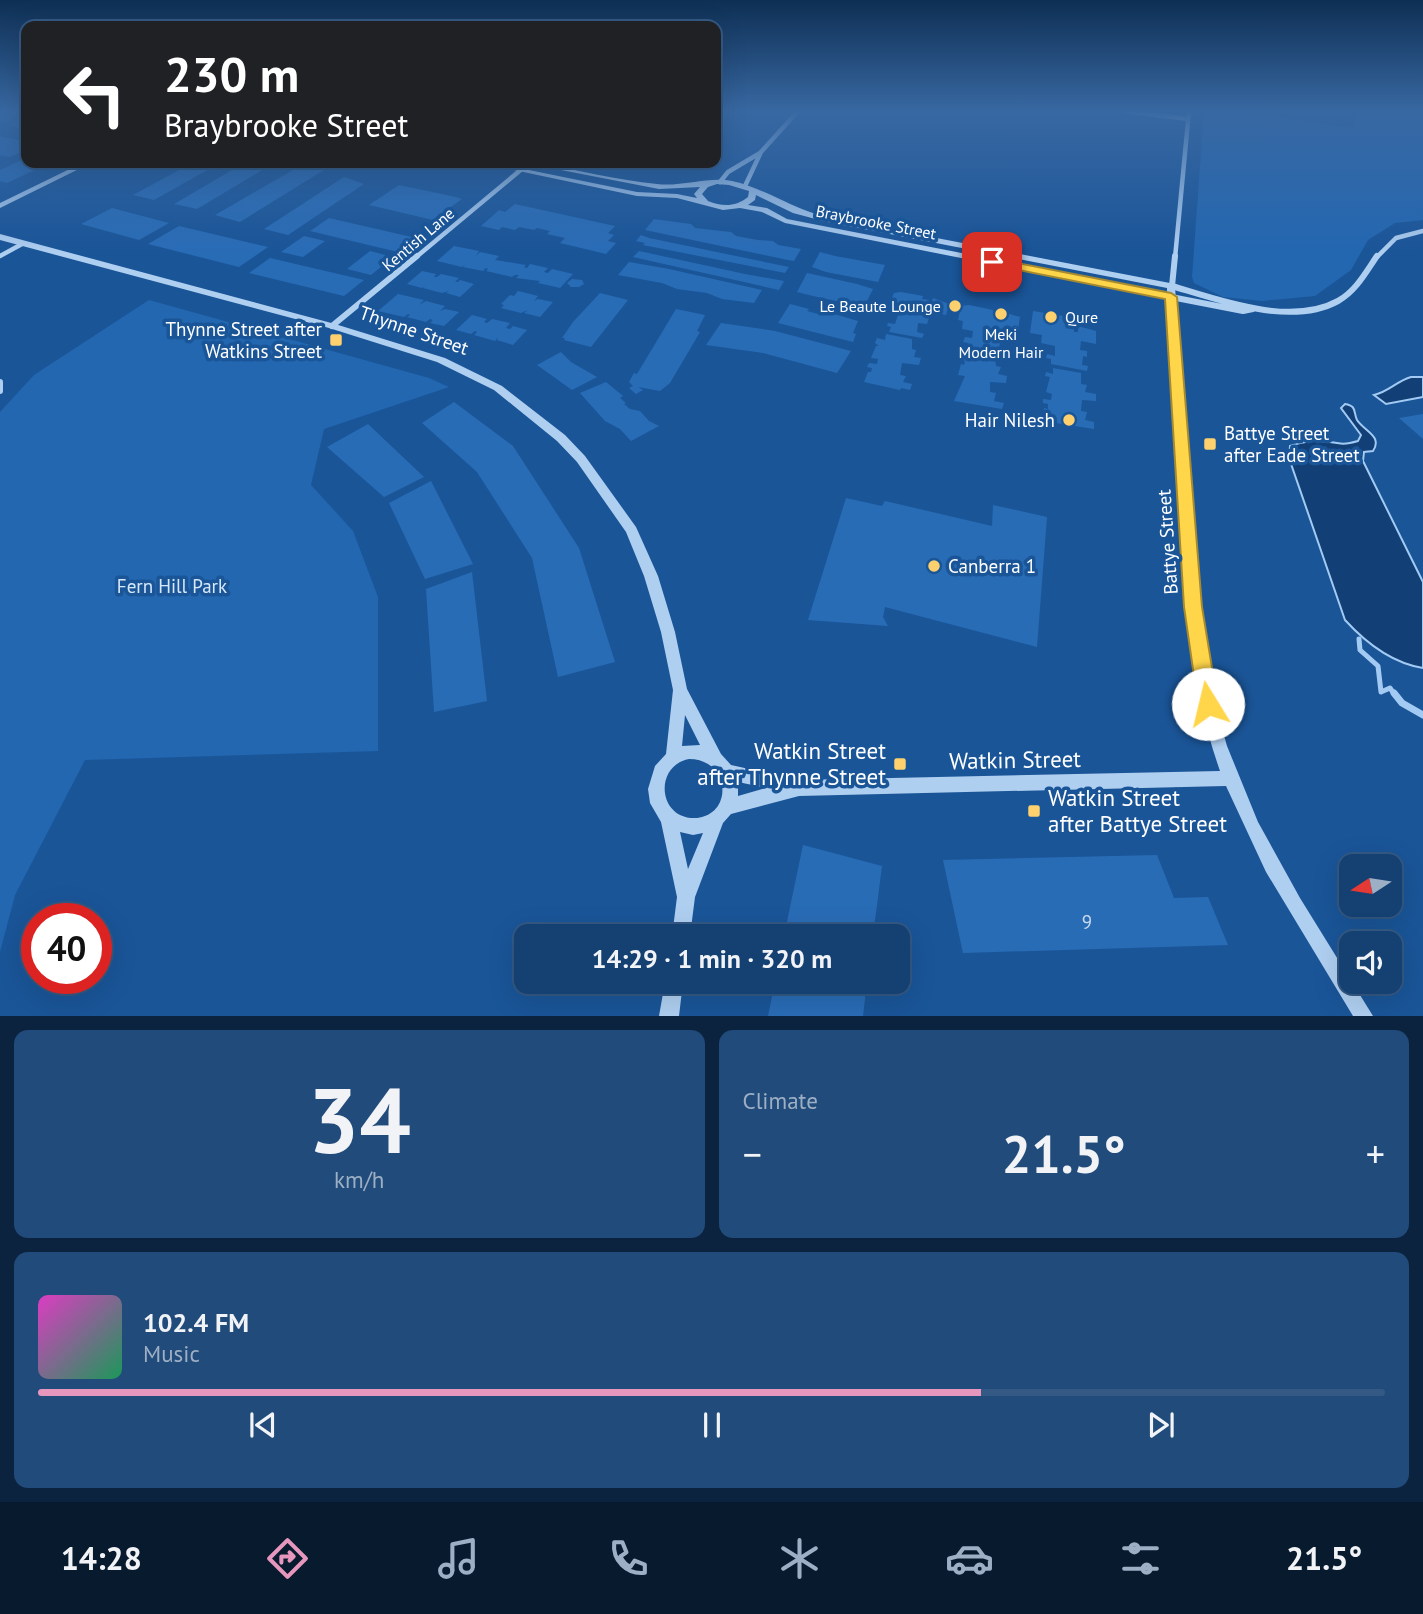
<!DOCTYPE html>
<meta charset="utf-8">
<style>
:root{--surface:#144072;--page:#214b7a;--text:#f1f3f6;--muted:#9dafc4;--line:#335984;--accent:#e797bd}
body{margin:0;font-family:"PT Sans",sans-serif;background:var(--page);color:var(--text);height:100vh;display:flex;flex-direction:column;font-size:26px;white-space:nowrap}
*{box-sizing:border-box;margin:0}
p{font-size:23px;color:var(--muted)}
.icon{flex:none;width:38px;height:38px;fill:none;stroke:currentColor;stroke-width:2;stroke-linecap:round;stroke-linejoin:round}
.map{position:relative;height:1016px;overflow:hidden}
.sheet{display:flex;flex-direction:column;gap:14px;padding:14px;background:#0b233f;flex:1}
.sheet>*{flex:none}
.hud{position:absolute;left:21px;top:21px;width:700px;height:147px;border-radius:14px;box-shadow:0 7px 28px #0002,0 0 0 2px var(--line);background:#202124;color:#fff;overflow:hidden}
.needle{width:46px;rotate:258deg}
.buttons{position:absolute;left:1339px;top:854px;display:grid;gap:14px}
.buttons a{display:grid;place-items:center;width:63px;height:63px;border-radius:14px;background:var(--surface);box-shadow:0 7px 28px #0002,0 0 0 2px var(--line);font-size:35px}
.speed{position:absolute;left:21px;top:903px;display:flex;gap:14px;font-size:35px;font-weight:700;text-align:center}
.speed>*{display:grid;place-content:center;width:91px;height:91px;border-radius:50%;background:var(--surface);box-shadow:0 7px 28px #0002,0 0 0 2px var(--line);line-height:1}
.speed .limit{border:10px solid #d22;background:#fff;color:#111}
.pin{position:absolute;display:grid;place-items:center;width:60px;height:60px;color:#fff;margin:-30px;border-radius:14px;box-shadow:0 4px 10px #0006}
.me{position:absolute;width:77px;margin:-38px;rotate:351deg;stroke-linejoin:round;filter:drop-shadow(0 0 5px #0008)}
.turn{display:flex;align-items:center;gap:24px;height:147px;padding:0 28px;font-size:32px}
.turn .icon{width:91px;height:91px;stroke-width:2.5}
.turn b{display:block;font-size:49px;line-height:60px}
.big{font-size:52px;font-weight:600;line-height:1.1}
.sheet .widget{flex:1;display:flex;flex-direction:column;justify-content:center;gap:10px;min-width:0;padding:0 24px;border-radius:14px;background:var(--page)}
.sheet .dial{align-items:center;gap:0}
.dial b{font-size:91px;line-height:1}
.song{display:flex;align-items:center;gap:21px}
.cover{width:84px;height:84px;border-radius:10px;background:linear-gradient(135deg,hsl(310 70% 55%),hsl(150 70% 35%))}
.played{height:7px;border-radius:4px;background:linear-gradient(90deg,var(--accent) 70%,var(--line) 70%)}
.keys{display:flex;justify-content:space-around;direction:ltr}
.heat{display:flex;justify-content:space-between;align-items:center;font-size:38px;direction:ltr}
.sheet .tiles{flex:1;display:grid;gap:14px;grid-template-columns:1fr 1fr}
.widget:last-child{grid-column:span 2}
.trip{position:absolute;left:514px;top:924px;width:396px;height:70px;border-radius:14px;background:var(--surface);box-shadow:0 7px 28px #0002,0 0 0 2px var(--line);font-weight:600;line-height:70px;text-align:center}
.menu{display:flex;height:112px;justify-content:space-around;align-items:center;background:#081a2e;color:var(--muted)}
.menu .icon{width:49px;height:49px}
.menu .current{color:var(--accent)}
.menu b{font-size:32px;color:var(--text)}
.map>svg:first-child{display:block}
.green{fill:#2367b1}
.water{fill:#113f76;stroke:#a2caf3;stroke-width:2}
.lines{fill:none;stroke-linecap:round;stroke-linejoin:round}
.stream-far1{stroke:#a2caf3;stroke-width:5}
.stream{stroke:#a2caf3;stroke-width:7}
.building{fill:#296cb6}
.minor-far1{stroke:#afcff1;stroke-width:4.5}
.minor{stroke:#afcff1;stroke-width:6}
.tertiary{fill:#afcff1;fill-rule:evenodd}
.route{fill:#ffd54a;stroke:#a68a30;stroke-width:2}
.poi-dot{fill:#ffd16e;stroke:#1a5598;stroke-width:2.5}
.labels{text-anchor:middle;stroke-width:7;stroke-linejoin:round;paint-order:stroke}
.far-street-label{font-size:16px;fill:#fff;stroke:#1a5598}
.far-poi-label{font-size:16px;fill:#fff;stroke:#1a5598;text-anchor:end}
.poi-label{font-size:19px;fill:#fff;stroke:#1a5598;text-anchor:end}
.street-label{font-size:19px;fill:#fff;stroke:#1a5598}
.park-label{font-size:19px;fill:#d6e8fb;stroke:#1a5598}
.near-number-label{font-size:19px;fill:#cadaed}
.near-poi-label{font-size:23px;fill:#fff;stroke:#1a5598;text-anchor:end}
.near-street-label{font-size:23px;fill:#fff;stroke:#1a5598}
</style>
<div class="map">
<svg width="1423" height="1016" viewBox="0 0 1423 1016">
<rect width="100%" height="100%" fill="#1a5598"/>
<!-- green -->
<path class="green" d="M1204,111h26l123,17 4,-17h19l47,8v101l-28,3 -27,17 -17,30 -36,26 -53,5 -39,-4 -29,-14 -2,-6z
M149,300l280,78 20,9 -125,42 -13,56 42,46 25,66v154l-293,9 -70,135 -15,57v-540l34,-37z"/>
<!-- water -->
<path class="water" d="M1411,377h12v20l-37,7 -12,-9c14,-3 23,-14 37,-18z
M1345,404c12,2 8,7 12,16 7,11 26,16 16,31l-9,1 -1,9 60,121v86c-31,-5 -57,-25 -78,-48l-56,-162 1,-12c10,-3 19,-6 29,-5 18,0 18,6 39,0l3,-6 -20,-27z"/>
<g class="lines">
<!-- stream-far1 -->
<path class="stream-far1" d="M1359,639l1,11 18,16 3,26 9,-4 5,7"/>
<!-- stream -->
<path class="stream" d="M1394,693l8,10 21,12"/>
</g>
<!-- building -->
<path class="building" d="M0,111h8l17,4 -21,8 -4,-1z
M26,117v12l-19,-4z
M0,136l26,6v8l-16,7 -10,-2z
M26,158v5h24l-43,20 -7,-2v-11z
M192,163h28l-66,37 -21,-5z
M244,163h30l-77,46 -23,-5z
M305,163l27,2 -92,57 -25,-7z
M344,177l20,7 -76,51 -24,-6z
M399,185l57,12 6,2 -29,21 -64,-15z
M515,204l100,22 -7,7 6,2 -6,6 8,2 -10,11 -46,-11 5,-5 -18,-4 3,-3 -13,-3 -3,2 -15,-3 -4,3 -13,-3 -3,3 -18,-4 18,-16 6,2z
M112,208l57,15 -30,17 -58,-16z
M329,218l87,20 -18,14 -88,-21z
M654,219l37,5 4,4 36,4 5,4 22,4 15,1 5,4 23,4 -7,12 -6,-1 -143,-30z
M179,226l89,21 -29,20 -91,-23z
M641,235l8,3 140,29 -4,6 -142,-28 2,-2 -9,-2z
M304,236l21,5 -22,16 -22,-5z
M454,246l25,5 -3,5 4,-4 19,4 -4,4 31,5 -2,2 3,1 3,-4 18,4 -4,4 4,1 4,-4 21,5 -13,14 -22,-5 2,-2 -24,-3 3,-3h-4l-3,2 -26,-6 2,-2 -2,-1 -3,3 -20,-4 2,-3 -3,3 -25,-6z
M370,251l23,6 -22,18 -24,-6z
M639,251l106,23 39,7 -5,9 -146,-33z
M820,252l15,4 50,9 -7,17 -52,-10 -14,-5z
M270,258l94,22 -20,16 -95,-23z
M629,262l40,7 93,21 -8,13 -32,-4 -15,-6 -30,-4 -15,-6 -44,-8z
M422,271l14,3 -2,3h3l4,-3 18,4 -4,4h3l2,-2 14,4 -14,13 -14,-4 3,-2 -7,2 -19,-5 3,-2 -4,2 -15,-4z
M807,273l50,11 16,5 -9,18 -51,-11 -16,-4z
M572,279l10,1 2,4 -5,3h-8l-4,-4z
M518,291l20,5 -4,5 4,-2 15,3 -13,15 -16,-4 4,-3 -7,3 -20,-5 3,-3 -3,-1 9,-9 4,1z
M901,292l22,4 -1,3 7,1 -1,4h3l2,-6 16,6 -3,11 -15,-3 -4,12 -9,-1 -1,9 7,2 -2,4 -33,-6 2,-5 -4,-1 1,-3 7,1 3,-9 -7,-1 2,-4 -4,-5 5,-12z
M600,293l28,7 -37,47 -27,-7 1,-2h-3l11,-16z
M398,294l26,6 -5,5 7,-4 19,5 -5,5 5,-2 14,3 -15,14 -14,-3 3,-3 -3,-1 -4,3 -19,-5 3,-2 -2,-1 -4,3 -26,-6z
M790,304l19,5 -2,2 15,4 2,-4 34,10 -5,12 3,1 -3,8 -75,-19z
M969,305l24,5v2l6,1 -1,4 3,1 2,-6 17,5 -2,12 -15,-2 -2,9 6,1v4l-9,-2 -1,4h3l-1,5 5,1 -1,6 -35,-8v-4l-5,-1 2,-5 7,1 1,-7 -11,-2 1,-8 -5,-1 3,-14z
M676,309l29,6 -8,16 3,1 -30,51 -10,8 -22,-4 5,3 -7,4 -7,-6 4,-2 -4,-4 5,-9 3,1z
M1033,311l36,6v10l5,1v4h4v-6l18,5v13l-15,-3 -1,9 7,1v6l-4,-1 -1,9 6,1 -1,5 -36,-7v-5l-5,-1 1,-4 8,2v-10l-14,-3 1,-8 -12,-2z
M472,315l15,4 -3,3 3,1 5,-4 18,4 -4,5 4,1 3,-3 14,4 -14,15 -16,-5 1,-3 -3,4 -21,-6 3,-3 -2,-1 -4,3 -15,-4z
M721,323l54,8 76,20 -14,22 -74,-20 -57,-8z
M886,334l26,5v10l4,1 -2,7 7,1 -2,7 -17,-2 -2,12 6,1 -3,6 9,2 -2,6 -9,-2 -1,2 -36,-8 4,-10h3l1,-4 -5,-1 2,-4 8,1 1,-5 -7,-1 5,-12h3l-4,-3 2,-5 8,2z
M969,351l26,5 1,10 5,1 -3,7 9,2 -1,7 -16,-1v10l6,1 -2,8 10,2 -2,6 -48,-8 11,-25 -7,-1 3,-11 3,1 1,-4 -5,-1 1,-4 7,1z
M561,352l10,10 26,15 -25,13 -35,-25z
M1053,368l28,5v11l6,1 -2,7 11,2v7l-14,-1 -1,11 6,1 -2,8 9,2v7l-51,-8 1,-13 4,1v-5l-5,-1v-4l8,1 1,-6 -6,-2 4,-15 -5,-1 1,-4 7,2z
M606,382l17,14 -3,2 6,5 -2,1 6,5 10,2 9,10 10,5 -28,15 -11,-12 -15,-8 -25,-28z
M454,402l59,44 66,102 36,114 -57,15 -26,-119 -55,-86 -55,-49z
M1423,414v25l-24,-21z
M368,424l56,53 -40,20 -57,-50z
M431,481l42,83 -48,15 -36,-76z
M846,498l36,8 3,-5 107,25 1,-21 54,12 -10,130 -152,-40 -2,10 5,9 -80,-6z
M472,572l15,129 -53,11 -8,-123z
M803,845l79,21 -9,70h-89z
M1157,855l17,43 34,-1 20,48 -265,8 -20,-93z
M775,982h92l-4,34h-95z"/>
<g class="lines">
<!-- minor-far1 -->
<path class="minor-far1" d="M1123,111l65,8
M720,182l8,-10 32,-19
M745,186l16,-34 37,-41
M0,256l22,-12
M415,258l114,-95
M1175,258l14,-147
M1376,258l20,-20 27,-7"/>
<!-- minor -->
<path class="minor" d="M1175,256l-3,30c47,14 119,41 166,15 18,-10 28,-29 39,-45
M1171,297l72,14 10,-2
M332,326l85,-70
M0,382v9"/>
<!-- tertiary -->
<path class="tertiary" d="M82,163h9l-91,45v-5z
M481,163h14l142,29 40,2 20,4 -3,-4 6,-7 -41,2 -124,-24 4,-2c39,7 78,17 118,21 24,3 53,-8 75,-3 32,7 59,27 91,35l352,68 3,64 19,230 7,63 11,63 12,42 31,76 42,76 73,118h-20l-87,-144 -40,-86 -427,10 -68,18 -8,9 -28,74 -5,39h-18l5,-39 -16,-75 -11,-19 -2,-14 7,-23 11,-12 7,-64 -12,-58 -17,-56 -18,-44 -49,-70 -20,-21 -63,-51 -57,-28 -108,-34 -329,-88v-6l335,90 110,34 57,28 63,49 20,21 51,71 22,49 17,56 12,57 34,65 10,11 68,15 421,-9c-36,-104 -37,-214 -44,-323 -3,-49 -11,-99 -9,-149l-382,-76 -23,-11 -22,-4 -17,2 -46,-12 -40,-2zM717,184l12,1 20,6 -1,6c-13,10 -25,10 -40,4l-6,-7 6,-7zM756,195l37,18 30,8 344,67v5l-380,-74 -20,-11 -19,-3 7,-5zM685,715l15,30 -18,1zM689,759c41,0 45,55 8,59 -39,3 -44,-52 -8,-59zM738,782l28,6 -28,8zM680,832l13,3 10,-2 -15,36z
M665,982h18l-4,34h-20z"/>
</g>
<!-- sky -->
<linearGradient id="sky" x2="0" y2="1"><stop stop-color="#0e2f54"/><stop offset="0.44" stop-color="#3868a2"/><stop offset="1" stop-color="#3868a2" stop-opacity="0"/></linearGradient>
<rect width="1423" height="253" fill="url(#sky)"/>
<!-- route -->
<path class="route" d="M992,258l179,35 6,4 25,310 16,97 -3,6 -7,3 -7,-3 -3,-6 -14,-97 -19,-308 -177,-35 -1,-2z"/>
<!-- markers -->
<g class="poi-dot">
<circle cx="955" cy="306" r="7"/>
<circle cx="1001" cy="314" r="7"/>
<circle cx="1051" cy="317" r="7"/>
<rect x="329" y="333" width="14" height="14" rx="3.5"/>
<circle cx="1069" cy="420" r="7"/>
<rect x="1203" y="437" width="14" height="14" rx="3.5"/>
<circle cx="934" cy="566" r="7"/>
<rect x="893" y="757" width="14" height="14" rx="3.5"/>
<rect x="1027" y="804" width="14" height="14" rx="3.5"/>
</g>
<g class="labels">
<!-- far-street labels -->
<g class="far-street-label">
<text transform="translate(876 222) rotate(11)" y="6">Braybrooke Street</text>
<text transform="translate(418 239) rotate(-40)" y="6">Kentish Lane</text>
</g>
<!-- far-poi labels -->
<g class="far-poi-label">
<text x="941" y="312">Le Beaute Lounge</text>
<text x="1065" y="323" text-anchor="start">Qure</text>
<text x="1001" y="340" text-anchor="middle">Meki<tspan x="1001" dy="18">Modern Hair</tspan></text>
</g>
<!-- poi labels -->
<g class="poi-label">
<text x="322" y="336">Thynne Street after<tspan x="322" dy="22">Watkins Street</tspan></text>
<text x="1055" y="427">Hair Nilesh</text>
<text x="1224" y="440" text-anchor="start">Battye Street<tspan x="1224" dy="22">after Eade Street</tspan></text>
<text x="948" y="573" text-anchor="start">Canberra 1</text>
</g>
<!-- street labels -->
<g class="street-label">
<text transform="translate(414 330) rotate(19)" y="7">Thynne Street</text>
<text transform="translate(1167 542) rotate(-94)" y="7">Battye Street</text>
</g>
<!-- park labels -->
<g class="park-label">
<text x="172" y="593">Fern Hill Park</text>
</g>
<!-- near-number labels -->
<g class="near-number-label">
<text x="1087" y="929">9</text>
</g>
<!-- near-poi labels -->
<g class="near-poi-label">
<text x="886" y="759">Watkin Street<tspan x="886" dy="26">after Thynne Street</tspan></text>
<text x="1048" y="806" text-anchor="start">Watkin Street<tspan x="1048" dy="26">after Battye Street</tspan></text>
</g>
<!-- near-street labels -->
<g class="near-street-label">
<text transform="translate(1015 760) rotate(-1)" y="8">Watkin Street</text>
</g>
</g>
</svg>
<div class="buttons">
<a><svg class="needle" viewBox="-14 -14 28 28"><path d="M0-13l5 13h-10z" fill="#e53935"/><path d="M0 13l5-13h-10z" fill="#9dafc4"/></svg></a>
<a><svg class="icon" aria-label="sound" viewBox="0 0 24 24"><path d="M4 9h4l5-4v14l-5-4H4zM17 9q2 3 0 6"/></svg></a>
</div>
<div class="speed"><div class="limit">40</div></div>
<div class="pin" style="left:992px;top:262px;background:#d93025"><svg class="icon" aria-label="arrive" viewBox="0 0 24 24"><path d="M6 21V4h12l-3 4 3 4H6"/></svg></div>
<svg class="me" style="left:1208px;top:704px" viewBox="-20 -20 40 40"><circle r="19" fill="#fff"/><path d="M0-13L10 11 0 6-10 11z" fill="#ffd54a"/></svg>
<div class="trip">14:29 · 1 min · 320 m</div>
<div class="hud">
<div class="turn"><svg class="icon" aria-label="left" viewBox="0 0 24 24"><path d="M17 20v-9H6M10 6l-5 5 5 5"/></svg><div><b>230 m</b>Braybrooke Street</div></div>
</div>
</div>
<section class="sheet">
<div class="tiles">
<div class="widget dial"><b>34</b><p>km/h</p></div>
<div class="widget"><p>Climate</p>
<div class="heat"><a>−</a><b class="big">21.5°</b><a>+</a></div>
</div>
<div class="widget">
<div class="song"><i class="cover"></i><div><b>102.4 FM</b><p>Music</p></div></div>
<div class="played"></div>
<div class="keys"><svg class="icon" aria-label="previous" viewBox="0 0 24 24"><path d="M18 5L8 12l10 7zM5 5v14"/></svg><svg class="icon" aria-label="pause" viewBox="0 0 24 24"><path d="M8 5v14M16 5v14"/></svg><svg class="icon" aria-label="next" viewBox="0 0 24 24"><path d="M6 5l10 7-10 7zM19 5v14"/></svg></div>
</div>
</div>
</section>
<nav class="menu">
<b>14:28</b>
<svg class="icon current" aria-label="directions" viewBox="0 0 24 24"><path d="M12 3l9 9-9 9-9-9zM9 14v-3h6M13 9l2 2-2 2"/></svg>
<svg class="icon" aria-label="music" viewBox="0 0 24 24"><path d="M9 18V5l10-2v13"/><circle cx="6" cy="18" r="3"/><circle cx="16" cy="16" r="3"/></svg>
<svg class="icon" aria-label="phone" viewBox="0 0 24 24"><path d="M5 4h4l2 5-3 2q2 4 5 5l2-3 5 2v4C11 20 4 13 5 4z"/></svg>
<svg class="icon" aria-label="climate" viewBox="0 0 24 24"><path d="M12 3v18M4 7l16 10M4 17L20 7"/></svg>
<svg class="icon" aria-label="car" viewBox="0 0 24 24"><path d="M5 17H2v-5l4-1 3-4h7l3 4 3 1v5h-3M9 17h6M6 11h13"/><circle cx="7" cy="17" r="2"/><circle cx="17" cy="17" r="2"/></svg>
<svg class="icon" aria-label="filters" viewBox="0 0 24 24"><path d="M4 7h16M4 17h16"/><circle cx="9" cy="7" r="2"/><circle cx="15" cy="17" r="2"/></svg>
<b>21.5°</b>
</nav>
